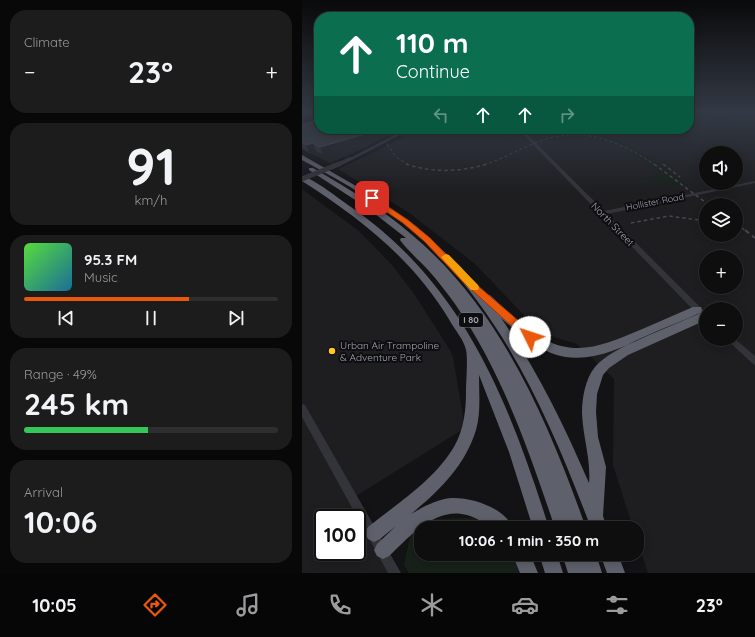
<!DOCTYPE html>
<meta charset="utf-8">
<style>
:root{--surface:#0e0e0f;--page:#1c1c1d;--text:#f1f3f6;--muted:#9b9c9e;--line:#2e2e2f;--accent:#ea580c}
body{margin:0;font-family:Quicksand,sans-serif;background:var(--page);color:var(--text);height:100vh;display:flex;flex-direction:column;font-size:15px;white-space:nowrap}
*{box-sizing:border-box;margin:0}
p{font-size:13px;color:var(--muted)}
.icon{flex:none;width:22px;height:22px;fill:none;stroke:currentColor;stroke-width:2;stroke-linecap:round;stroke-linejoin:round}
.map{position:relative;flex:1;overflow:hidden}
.details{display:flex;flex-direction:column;gap:10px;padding:10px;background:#080808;width:302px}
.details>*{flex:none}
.top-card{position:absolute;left:12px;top:12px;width:380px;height:122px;border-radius:16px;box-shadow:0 2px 10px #0003,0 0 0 1px var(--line);background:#0b6e4f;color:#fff;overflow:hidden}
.fabs{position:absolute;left:397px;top:146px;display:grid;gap:8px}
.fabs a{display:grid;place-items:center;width:44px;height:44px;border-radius:50%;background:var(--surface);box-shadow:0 2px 10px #0003,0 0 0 1px var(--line);font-size:20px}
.speed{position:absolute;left:12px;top:509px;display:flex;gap:8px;font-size:20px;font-weight:700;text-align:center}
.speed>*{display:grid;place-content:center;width:52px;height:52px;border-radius:50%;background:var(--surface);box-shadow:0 2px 10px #0003,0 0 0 1px var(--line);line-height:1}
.speed .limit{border:2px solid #111;border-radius:6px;background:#fff;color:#111}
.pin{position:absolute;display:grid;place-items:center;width:34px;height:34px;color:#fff;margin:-17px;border-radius:8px;box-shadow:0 2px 6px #0006}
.me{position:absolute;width:44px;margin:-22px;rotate:311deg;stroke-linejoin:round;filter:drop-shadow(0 0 3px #0008)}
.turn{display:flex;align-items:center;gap:14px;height:84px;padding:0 16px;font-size:18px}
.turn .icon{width:52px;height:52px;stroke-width:2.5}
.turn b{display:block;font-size:28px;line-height:34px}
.lanes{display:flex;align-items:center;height:38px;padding:0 16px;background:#0003;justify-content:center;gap:20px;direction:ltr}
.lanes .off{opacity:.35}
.big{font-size:30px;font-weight:800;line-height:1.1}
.details .widget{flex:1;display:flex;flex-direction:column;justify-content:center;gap:6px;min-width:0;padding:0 14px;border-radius:16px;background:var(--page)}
.details .dial{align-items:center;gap:0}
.dial b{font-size:52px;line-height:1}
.song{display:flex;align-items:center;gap:12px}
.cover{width:48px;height:48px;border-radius:6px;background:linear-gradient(135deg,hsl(110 70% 55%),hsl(200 70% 35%))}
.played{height:4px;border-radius:2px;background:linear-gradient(90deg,var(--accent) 65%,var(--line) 65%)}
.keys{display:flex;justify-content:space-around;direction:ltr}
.heat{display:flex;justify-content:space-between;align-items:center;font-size:22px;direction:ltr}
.charge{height:6px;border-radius:3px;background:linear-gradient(90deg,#34c759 49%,var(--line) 0)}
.trip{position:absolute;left:112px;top:521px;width:230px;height:40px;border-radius:16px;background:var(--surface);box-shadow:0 2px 10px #0003,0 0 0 1px var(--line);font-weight:800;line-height:40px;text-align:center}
.dock{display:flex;height:64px;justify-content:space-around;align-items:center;background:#060606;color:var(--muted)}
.dock .icon{width:28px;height:28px}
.dock .selected{color:var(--accent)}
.dock b{font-size:18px;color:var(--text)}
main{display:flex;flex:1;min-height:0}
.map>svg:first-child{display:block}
.built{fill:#1e1e21;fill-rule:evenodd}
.green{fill:#18201a}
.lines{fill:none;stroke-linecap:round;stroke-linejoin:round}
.minor{fill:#33333a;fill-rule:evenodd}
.highway{fill:#5e616b;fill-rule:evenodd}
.rail-far2{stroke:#46474f;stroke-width:1;stroke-dasharray:3 2.5;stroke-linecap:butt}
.rail-far1{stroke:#46474f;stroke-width:1.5;stroke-dasharray:3.5 3;stroke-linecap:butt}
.rail{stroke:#46474f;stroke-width:2;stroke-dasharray:5 4;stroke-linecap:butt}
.minor-bridge-far1{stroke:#33333a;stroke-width:4}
.minor-bridge{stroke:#33333a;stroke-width:5}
.wall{fill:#2f2e32}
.shaded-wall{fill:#1e1d20}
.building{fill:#3b3b40;stroke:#4b4c53}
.route{fill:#ea580c;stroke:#983908}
.slow{fill:#f59e0b}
.poi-dot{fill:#ffc820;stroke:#0e0d0f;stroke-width:1.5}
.labels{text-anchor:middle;stroke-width:4;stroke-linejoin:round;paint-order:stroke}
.far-street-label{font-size:9px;fill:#a2a7b6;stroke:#0e0d0f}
.shield{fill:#0e0d0f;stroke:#767984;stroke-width:1}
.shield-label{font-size:9px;font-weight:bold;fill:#a2a7b6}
.street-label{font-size:10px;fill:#a2a7b6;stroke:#0e0d0f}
.poi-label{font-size:10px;fill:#a2a7b6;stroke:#0e0d0f;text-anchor:start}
</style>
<main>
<section class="details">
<div class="widget"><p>Climate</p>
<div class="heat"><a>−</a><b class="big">23°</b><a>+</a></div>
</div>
<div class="widget dial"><b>91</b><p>km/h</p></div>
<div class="widget">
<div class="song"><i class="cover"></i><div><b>95.3 FM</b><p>Music</p></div></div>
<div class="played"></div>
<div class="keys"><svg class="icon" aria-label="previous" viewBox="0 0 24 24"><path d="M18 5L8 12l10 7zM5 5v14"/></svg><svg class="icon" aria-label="pause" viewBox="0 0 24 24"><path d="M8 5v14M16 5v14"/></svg><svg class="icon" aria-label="next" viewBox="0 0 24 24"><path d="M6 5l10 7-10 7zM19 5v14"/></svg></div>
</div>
<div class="widget"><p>Range · 49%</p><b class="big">245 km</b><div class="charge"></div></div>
<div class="widget"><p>Arrival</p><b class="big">10:06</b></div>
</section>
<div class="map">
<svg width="453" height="573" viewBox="0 0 453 573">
<rect width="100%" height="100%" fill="#131214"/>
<!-- built -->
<path class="built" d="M387,112h66v461h-107l-11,-33v-12h-4l-20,-63 1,-86 -37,-35 -36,-11 -66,-69 -67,-52 -70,-43 35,-16 45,-24h271zM404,153h30v30h-30zM404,205h30v30h-30zM404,257h30v30h-30zM404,309h30v30h-30z
M17,129h82l-41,21 -30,13 -28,-14v-18z
M0,189l57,42 33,34 23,30 35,55 3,7 12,71 -109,68 38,77h-92zM21,518h34v34h-34z"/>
<!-- green -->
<path class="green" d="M387,112h15l11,5 9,-1 5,4 -40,-1z
M264,129h28l7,6 31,11 40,27 11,14 -44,-8 23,-5c-24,-18 -47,-34 -78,-38 -11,-2 -23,0 -34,1z
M172,518l14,10h-66l13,-9z
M119,529v25h90l9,19h-111l-5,-8 6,-29z"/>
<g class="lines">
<!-- minor -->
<path class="minor" d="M104,129h5l-59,31 -4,-1z
M216,129h4l82,82 151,-30v2l-148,31 99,99v8l-3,-1z
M424,339h9l20,17v9l-3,-2z
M0,404l3,1 96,168h-13l-86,-156z"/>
<!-- highway -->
<path class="highway" d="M0,155l68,39 46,32 45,41 23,28h6c17,16 34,33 54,44 34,19 64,4 96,-9 18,-8 35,-15 53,-23h8l1,3 -1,3c-18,8 -36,15 -54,23 -31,14 -62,30 -96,17 -20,-8 -35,-22 -50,-35 36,51 63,107 88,165 2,-24 -6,-45 -7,-70 0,-14 3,-34 13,-46 16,-20 79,-42 105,-54h6v7l-78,35 -19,13 -6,7 -6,19 -1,18 2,25 8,30 -3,49 4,12h-16c-39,-103 -84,-209 -166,-286 -36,-34 -80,-59 -123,-82z
M7,168h4c34,20 68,40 98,66 90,75 137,187 175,294h-31c-26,-77 -53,-156 -100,-224 -8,-11 -17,-23 -26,-33 -10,-11 -21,-20 -29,-31l1,-2h5l-40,-31 -57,-37z
M0,176c14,4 36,22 49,31 113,78 158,195 198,321h-16l-24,-76 -30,-77c0,18 2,38 -3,55 -11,36 -37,61 -65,84 12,-7 26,-15 40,-16 21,-1 54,10 62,30 -6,0 -16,2 -21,-1 -9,-4 -15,-9 -25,-12 -31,-9 -58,22 -78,41l-6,3 -6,-3 -3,-6 3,-6 19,-18 -16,13 -6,3 -6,-3 -3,-6 3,-6c31,-25 67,-47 87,-82 9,-16 11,-36 11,-53 0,-9 2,-35 0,-42 -2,-10 -11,-20 -16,-29 -37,-62 -89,-102 -148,-140z
M210,554h18l8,19h-18z
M237,554h18l6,19h-18z
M260,554h34l6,19h-34z
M298,554h18l7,19h-18z"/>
<!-- rail-far2 -->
<path class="rail-far2" d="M85,144l9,13 13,8
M182,165c21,-7 39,-18 59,-25 41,-14 78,2 112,25"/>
<!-- rail-far1 -->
<path class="rail-far1" d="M104,164c26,9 55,8 81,0
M352,164l55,41
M361,164l17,13
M329,223l38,-7 37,5
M434,224l10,7"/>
<!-- rail -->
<path class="rail" d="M443,230l10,8"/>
<!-- minor-bridge-far1 -->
<path class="minor-bridge-far1" d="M35,165l13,-6"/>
<!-- minor-bridge -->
<path class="minor-bridge" d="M0,179l37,-15"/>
</g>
<!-- wall -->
<path class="wall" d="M0,124l50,9 15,9 -44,13 -7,-4 -7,2 -7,-5z"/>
<!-- shaded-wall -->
<path class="shaded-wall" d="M63,134l2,8 -44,13 -3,-8z
M11,143l3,8 -7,2 -3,-8z"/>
<!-- building -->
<path class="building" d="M17,120v9h25l8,4 7,-2 6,3 -45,13 -7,-4 -7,2 -4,-3v-18z"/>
<!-- sky -->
<linearGradient id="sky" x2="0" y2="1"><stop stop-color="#0a0a0b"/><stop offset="0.58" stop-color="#333945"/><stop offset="1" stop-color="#333945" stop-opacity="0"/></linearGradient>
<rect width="453" height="193" fill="url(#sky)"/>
<!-- route -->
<path class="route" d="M70,196l36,24 22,18 40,41 64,55 1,3 -1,2h-8l-62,-56 -40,-42 -21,-18 -34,-23v-3z"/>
<!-- slow -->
<path class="slow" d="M144,254l3,1 29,30 1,2 -1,3h-7l-28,-31 -2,-2z"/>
<!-- markers -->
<circle class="poi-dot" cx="30" cy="351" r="4"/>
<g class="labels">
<!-- far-street labels -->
<g class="far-street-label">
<text transform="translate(353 202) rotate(-11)" y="3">Hollister Road</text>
</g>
<!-- shield labels -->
<rect class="shield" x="157" y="313" width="24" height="14" rx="3"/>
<g class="shield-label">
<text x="169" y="323">I 80</text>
</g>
<!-- street labels -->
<g class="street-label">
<text transform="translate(311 224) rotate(46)" y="4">North Street</text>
</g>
<!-- poi labels -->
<g class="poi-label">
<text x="38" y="349">Urban Air Trampoline<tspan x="38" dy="12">&amp; Adventure Park</tspan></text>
</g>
</g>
</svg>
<div class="fabs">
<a><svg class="icon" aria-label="sound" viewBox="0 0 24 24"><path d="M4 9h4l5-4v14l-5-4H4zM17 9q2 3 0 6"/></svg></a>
<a><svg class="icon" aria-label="layers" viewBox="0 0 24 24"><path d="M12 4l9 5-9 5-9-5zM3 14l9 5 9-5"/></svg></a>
<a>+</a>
<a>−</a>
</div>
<div class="speed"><div class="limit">100</div></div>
<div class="pin" style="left:70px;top:198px;background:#d93025"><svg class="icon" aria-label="arrive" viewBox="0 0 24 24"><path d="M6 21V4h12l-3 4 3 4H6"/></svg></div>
<svg class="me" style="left:228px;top:337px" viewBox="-20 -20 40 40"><circle r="19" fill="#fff"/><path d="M0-13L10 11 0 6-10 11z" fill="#ea580c"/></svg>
<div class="trip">10:06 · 1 min · 350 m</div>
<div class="top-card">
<div class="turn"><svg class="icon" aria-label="ahead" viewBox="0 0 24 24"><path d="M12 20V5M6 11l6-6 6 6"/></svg><div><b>110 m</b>Continue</div></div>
<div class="lanes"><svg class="icon off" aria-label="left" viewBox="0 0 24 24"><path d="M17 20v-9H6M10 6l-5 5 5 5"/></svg><svg class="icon" aria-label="ahead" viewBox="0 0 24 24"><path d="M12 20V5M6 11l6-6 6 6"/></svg><svg class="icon" aria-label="ahead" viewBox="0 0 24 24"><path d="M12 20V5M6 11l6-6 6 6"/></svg><svg class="icon off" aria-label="right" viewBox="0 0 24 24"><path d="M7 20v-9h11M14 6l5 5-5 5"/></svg></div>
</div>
</div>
</main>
<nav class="dock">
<b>10:05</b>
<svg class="icon selected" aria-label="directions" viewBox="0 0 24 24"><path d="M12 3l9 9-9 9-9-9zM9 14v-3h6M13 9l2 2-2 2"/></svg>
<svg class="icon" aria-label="music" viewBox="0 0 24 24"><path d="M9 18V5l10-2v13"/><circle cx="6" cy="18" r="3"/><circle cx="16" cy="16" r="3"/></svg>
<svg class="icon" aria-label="phone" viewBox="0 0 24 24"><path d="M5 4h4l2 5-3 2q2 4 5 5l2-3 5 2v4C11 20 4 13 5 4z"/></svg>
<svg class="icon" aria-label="climate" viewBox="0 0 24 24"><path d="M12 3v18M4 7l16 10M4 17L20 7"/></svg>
<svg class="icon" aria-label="car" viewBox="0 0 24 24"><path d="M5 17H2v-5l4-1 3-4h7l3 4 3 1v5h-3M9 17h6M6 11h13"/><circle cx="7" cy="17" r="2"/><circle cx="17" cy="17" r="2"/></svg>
<svg class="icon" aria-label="filters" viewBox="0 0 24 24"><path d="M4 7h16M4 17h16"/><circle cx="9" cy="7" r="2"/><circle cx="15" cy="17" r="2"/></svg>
<b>23°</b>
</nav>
